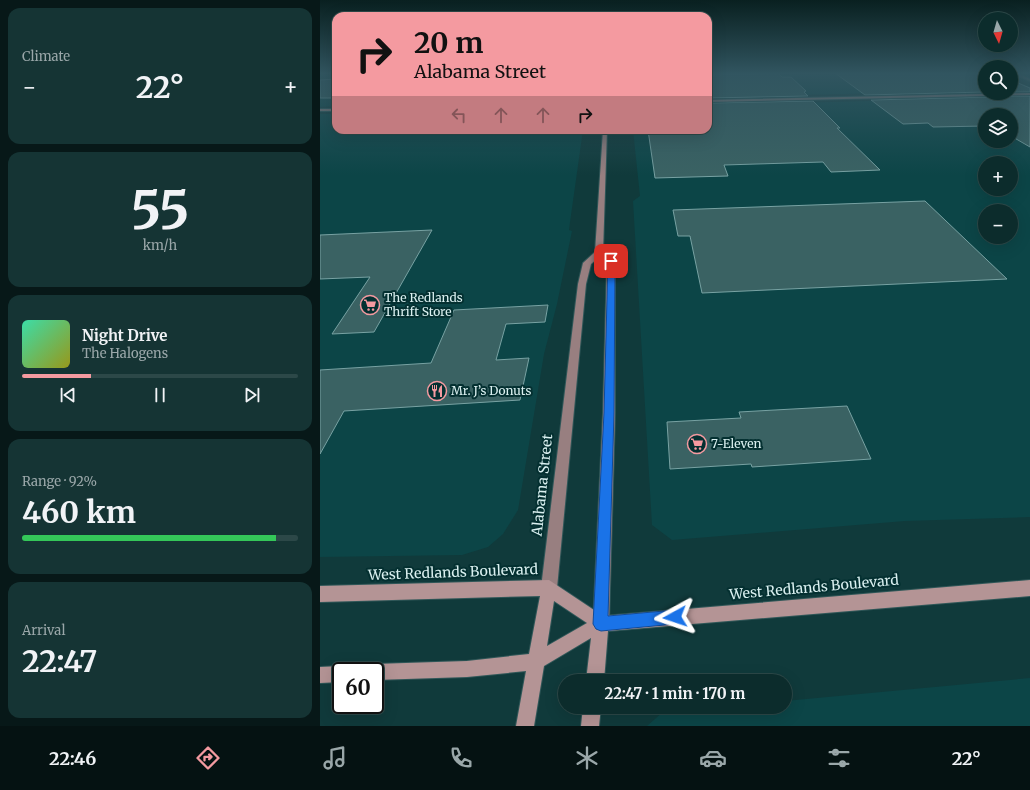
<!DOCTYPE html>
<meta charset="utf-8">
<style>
:root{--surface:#0c2c2c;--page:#153434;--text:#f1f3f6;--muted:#9aa7a9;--line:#2c4848;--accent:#f49aa0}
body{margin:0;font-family:Merriweather,serif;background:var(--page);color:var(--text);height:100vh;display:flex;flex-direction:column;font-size:15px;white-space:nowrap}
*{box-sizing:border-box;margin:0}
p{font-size:13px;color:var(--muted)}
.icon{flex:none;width:22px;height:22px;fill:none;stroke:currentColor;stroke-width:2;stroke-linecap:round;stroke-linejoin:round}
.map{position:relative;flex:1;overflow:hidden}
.sheet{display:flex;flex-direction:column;gap:8px;padding:8px;background:#071818;width:320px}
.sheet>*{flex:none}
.guide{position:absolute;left:12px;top:12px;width:380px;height:122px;border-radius:12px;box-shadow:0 4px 16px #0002,0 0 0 1px var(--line);background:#f49aa0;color:#111;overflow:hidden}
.needle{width:26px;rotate:175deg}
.controls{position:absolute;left:658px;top:12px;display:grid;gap:8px}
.controls a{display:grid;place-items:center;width:40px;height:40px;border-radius:50%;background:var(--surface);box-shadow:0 4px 16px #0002,0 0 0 1px var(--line);font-size:20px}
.speed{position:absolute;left:12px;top:662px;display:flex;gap:8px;font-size:20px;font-weight:700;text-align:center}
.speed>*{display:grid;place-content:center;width:52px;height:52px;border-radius:50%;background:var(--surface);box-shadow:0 4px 16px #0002,0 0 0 1px var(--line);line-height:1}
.speed .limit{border:2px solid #111;border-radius:6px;background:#fff;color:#111}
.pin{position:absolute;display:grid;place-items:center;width:34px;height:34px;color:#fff;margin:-17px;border-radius:8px;box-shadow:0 2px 6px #0006}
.me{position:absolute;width:44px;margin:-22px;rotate:265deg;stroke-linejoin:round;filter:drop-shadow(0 0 3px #0008)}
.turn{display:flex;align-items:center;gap:14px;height:84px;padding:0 16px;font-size:18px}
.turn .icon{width:52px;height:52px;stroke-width:2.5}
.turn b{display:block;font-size:28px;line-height:34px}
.lanes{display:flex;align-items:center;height:38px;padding:0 16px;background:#0003;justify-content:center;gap:20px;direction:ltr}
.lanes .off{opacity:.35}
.big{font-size:30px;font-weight:700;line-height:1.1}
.sheet .tile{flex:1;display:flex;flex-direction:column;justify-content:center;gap:6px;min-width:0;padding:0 14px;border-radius:12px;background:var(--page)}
.sheet .dial{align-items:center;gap:0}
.dial b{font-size:52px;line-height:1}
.song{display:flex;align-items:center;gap:12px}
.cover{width:48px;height:48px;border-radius:6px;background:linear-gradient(135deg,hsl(160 70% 55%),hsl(60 70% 35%))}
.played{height:4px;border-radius:2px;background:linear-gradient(90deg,var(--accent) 25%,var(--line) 25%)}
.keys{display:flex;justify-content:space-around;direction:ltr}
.heat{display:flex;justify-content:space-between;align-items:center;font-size:22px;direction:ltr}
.charge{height:6px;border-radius:3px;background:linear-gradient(90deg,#34c759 92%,var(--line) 0)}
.trip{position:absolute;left:238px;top:674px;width:234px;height:40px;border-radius:20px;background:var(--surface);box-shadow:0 4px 16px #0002,0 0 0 1px var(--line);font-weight:700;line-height:40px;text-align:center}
.menu{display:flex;height:64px;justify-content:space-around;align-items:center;background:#051212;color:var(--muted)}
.menu .icon{width:28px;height:28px}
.menu .on{color:var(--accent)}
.menu b{font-size:18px;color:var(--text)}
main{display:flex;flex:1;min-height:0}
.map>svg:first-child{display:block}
.built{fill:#0c4547;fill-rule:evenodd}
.building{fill:#3a6263;stroke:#78a2a3}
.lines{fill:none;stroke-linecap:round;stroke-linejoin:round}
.street-casing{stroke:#305758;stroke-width:2}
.secondary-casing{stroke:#305758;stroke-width:2}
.primary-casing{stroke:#305758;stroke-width:2}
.street{fill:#746465;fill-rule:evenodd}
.secondary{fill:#987f80;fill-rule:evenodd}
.primary{fill:#b49495;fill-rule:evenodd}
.route{fill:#1a73e8;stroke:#114b97}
.labels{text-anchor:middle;stroke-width:4;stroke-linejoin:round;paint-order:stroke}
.poi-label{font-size:12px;fill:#daf0f0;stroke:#043031;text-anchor:start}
.near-street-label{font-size:14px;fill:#daf0f0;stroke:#043031}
</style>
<main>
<section class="sheet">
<div class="tile"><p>Climate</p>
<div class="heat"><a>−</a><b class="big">22°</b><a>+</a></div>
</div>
<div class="tile dial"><b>55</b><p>km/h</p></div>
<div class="tile">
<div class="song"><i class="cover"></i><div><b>Night Drive</b><p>The Halogens</p></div></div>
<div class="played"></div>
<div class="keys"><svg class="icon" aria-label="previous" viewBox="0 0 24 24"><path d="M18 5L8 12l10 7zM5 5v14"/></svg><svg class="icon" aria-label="pause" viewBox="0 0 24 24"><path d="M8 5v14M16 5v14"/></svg><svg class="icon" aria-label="next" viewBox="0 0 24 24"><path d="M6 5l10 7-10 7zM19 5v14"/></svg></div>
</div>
<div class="tile"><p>Range · 92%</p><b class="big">460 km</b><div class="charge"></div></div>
<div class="tile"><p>Arrival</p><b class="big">22:47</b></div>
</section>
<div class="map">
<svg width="710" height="726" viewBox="0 0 710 726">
<rect width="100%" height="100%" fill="#103a3b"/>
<!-- built -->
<path class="built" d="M0,73h16v33l-16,1z
M388,73h277v18l-277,6z
M710,97v420l-125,4 -233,19 -20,-15 -19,-324 7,-5 -7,-66h75v-25zM665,115h26v26h-26zM665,163h26v26h-26zM665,211h26v26h-26z
M0,114h16v16h247l-12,85 -2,15 3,1 -15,73 -13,50 -26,156 -15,24 -15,13 -26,8 -142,2z
M710,678v48h-383l16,-14 56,-5h66v-6z"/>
<!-- building -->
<path class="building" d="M458,73l4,4h9l15,14 -2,1 4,4 -100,2v-23z
M515,73h150v19l-120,3z
M16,79v19h-16v-18z
M691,80l19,8v4h-19z
M710,96v51l-19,-11v-21h-26v11l-52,1 -5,-4 -25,1 -32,-24z
M493,101l27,27h-3l43,42 -49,2 -8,-10 -99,3 4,11 -73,2 -7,-48h60v-27z
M605,201l82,78 -305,14 -12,-57h-12l-5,-26z
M112,230l-58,102 -42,2 38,-57 -50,2v-44z
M228,305l-3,17 -39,2 -10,36 33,-2 -9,42 -176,11 -24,43v-84l111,-7 23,-53z
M527,406l24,53 -119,8 -1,-3 -81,5 -3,-47 74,-4 -2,-6z"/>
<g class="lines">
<defs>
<path id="street" d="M697,73l13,6v2l-19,-8z"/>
<path id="secondary" d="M710,93v2l-322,7v-2z
M0,109h16v2h-16z
M283,130h4l-4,122 12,9v152l-6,211 -2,6 -6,2 -6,-2 -2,-6 10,-211 4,-151 -8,-5 -8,7 -5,20 -29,304 -3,5 -5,3 -5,-3 -3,-5 37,-304 5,-21 12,-11z"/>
<path id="primary" d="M229,580l54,36 427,-36v16l-422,35 -4,50h-18l5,-43 -47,28 -10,60h-18l10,-55 -59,6 -92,3v-9h-8l2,-5 6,-2 92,-3 62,-7 11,-58 -220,6v-16zM234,601l33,22 -40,23z
M21,666l6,2 1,3h-7v11l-21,1v-16z
M263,707h18l-2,19h-18z"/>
</defs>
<!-- street casing -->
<use href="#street" class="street-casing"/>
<!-- secondary casing -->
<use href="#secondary" class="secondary-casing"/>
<!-- primary casing -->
<use href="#primary" class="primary-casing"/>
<!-- street -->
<use href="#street" class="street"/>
<!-- secondary -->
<use href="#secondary" class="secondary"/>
<!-- primary -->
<use href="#primary" class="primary"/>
</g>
<!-- sky -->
<linearGradient id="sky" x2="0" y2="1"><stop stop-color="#092020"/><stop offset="0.42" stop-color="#315560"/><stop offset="1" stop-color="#315560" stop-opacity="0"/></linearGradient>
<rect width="710" height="175" fill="url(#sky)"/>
<!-- route -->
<path class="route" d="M291,258l4,3 -1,152 -6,203 67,-6 5,2 2,5 -2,5 -5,2 -74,7 -5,-2 -3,-5 11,-211 4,-152z"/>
<!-- icons -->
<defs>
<symbol id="supermarket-ring" viewBox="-11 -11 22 22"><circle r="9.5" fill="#043031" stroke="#f49aa0" stroke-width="1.5"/><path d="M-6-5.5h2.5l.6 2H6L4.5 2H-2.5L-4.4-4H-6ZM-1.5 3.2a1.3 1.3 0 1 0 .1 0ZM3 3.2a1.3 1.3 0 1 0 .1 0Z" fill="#f49aa0"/></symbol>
<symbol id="restaurant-ring" viewBox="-11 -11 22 22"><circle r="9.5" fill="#043031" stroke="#f49aa0" stroke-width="1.5"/><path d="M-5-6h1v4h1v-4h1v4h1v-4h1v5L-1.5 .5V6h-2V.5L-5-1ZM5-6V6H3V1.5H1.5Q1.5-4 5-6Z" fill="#f49aa0"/></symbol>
</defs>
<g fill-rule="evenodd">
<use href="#supermarket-ring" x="39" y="294" width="22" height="22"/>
<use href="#restaurant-ring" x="106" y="380" width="22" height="22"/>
<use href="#supermarket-ring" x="366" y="433" width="22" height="22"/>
</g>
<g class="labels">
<!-- poi labels -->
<g class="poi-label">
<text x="64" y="302">The Redlands<tspan x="64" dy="14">Thrift Store</tspan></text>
<text x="131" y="395">Mr. J’s Donuts</text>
<text x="391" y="448">7-Eleven</text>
</g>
<!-- near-street labels -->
<g class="near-street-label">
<text transform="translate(222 485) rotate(-84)" y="5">Alabama Street</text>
<text transform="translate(133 572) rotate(-2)" y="5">West Redlands Boulevard</text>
<text transform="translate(494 587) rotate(-5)" y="5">West Redlands Boulevard</text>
</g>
</g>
</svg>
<div class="controls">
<a><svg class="needle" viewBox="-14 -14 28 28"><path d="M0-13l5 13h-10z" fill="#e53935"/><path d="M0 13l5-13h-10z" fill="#9aa7a9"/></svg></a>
<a><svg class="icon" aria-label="search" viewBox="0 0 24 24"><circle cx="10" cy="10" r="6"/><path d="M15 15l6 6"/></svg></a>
<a><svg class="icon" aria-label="layers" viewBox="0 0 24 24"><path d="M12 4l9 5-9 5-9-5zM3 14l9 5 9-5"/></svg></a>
<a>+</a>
<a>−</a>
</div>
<div class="speed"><div class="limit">60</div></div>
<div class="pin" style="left:291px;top:261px;background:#d93025"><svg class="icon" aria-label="arrive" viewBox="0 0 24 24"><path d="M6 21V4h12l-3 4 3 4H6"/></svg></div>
<svg class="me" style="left:355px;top:617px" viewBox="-20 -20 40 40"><path d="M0-17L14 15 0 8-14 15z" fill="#1a73e8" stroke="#fff" stroke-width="4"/></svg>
<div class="trip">22:47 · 1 min · 170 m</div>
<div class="guide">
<div class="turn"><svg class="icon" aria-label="right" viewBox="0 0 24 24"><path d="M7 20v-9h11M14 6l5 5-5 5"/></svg><div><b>20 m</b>Alabama Street</div></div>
<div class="lanes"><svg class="icon off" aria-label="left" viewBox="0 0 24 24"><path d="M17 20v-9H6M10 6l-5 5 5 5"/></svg><svg class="icon off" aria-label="ahead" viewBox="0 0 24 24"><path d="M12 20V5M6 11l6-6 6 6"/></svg><svg class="icon off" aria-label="ahead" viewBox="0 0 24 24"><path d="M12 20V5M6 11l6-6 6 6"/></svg><svg class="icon" aria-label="right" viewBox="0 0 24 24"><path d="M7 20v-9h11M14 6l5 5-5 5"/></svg></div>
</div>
</div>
</main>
<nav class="menu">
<b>22:46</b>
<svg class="icon on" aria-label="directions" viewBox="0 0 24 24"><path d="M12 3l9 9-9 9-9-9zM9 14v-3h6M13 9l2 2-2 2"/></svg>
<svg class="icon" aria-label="music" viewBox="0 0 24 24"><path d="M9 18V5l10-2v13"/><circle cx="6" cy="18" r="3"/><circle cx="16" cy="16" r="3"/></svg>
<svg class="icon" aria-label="phone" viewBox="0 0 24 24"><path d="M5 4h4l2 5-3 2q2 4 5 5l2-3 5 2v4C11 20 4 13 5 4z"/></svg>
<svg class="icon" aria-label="climate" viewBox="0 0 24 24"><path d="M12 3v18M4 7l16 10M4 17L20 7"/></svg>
<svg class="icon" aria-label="car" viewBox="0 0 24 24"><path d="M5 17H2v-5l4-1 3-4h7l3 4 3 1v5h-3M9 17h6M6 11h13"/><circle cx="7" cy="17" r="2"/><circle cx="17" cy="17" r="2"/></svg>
<svg class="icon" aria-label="filters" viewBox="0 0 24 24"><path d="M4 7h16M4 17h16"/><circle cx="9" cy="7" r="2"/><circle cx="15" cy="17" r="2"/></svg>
<b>22°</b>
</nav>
